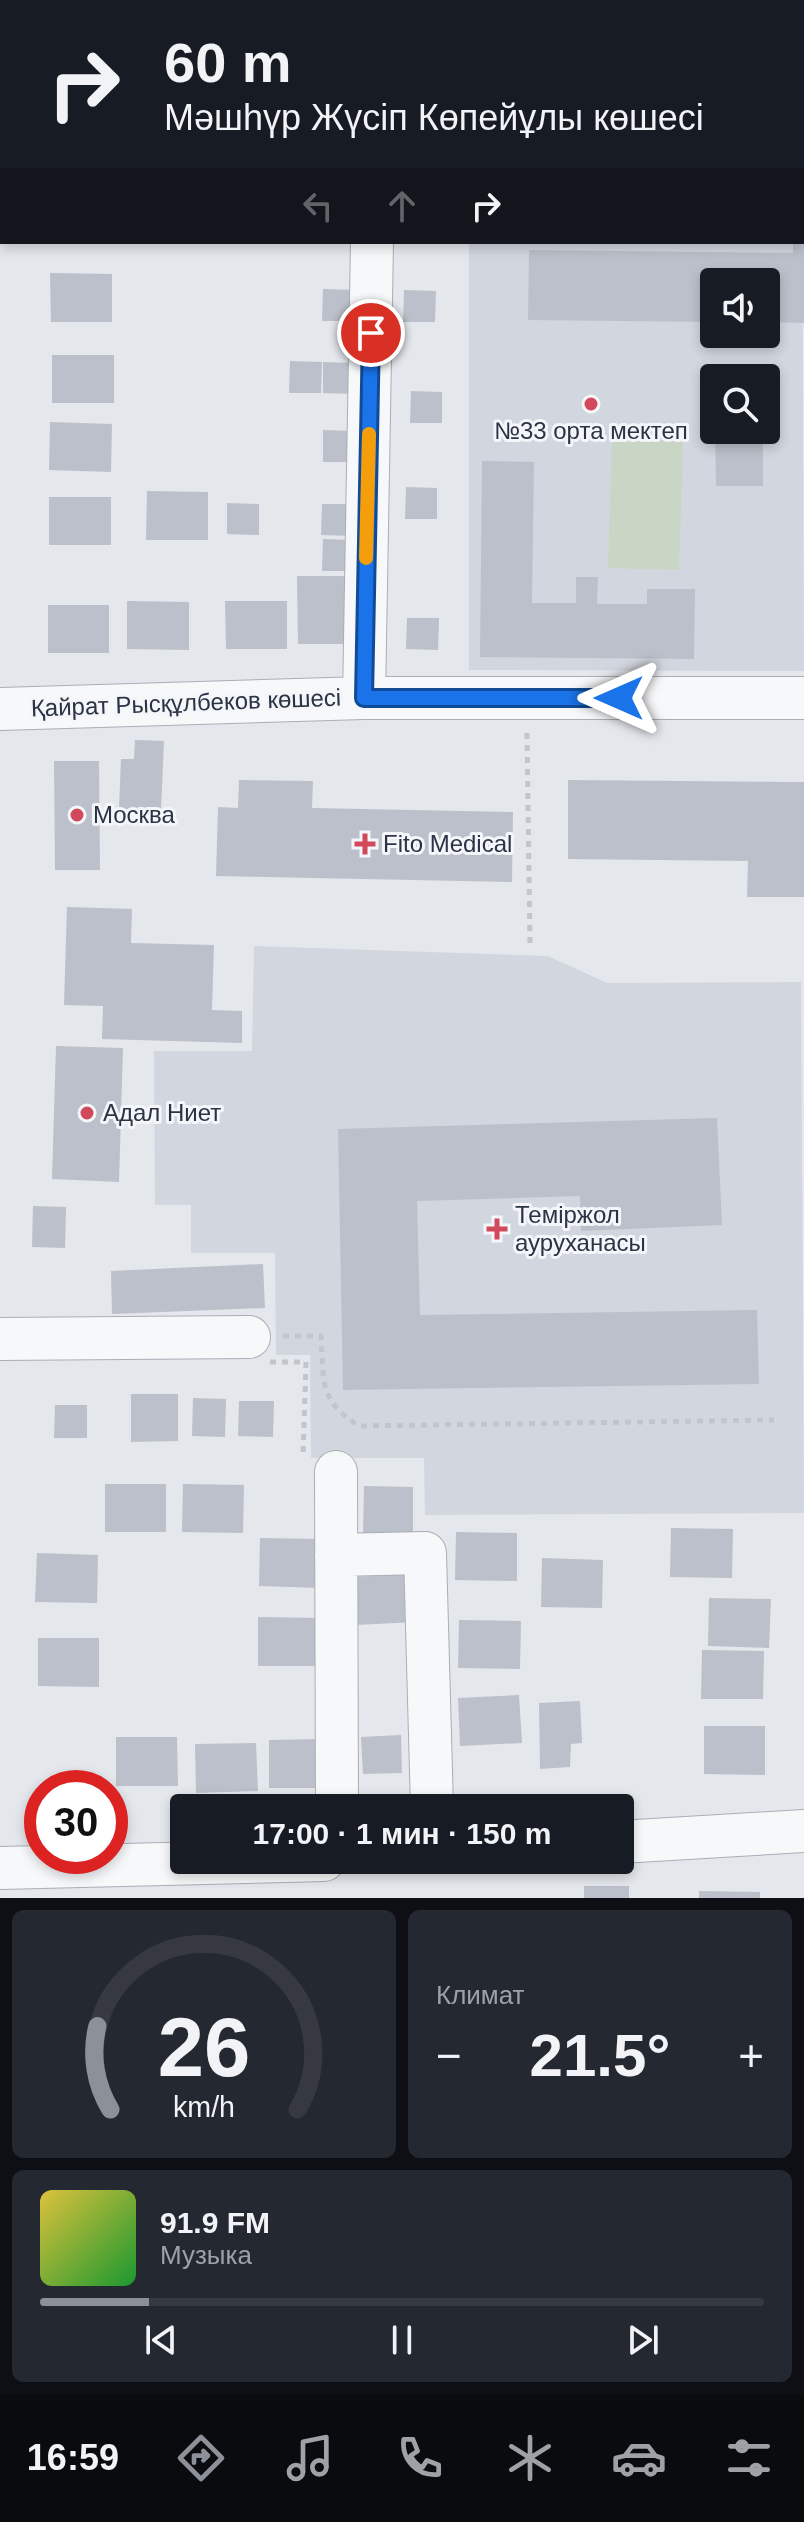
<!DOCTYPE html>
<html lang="ru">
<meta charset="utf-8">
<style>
:root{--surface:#171b24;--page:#242831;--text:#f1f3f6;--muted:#9ea1a6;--line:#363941;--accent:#8c9099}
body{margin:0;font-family:Helvetica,sans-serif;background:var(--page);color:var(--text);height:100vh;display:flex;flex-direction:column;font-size:30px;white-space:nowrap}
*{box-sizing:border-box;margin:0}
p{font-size:26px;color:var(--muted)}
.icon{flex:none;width:44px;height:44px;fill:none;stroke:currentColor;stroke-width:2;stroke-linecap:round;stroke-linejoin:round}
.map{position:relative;height:1898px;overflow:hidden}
.sheet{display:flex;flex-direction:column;gap:12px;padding:12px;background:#0d0f14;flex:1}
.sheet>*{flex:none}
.guide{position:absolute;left:0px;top:0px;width:804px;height:244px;box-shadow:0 4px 12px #0003;background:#171b24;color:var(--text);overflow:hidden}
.fabs{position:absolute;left:700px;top:268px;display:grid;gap:16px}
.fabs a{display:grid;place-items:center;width:80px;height:80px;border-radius:8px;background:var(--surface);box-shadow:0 4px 12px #0003;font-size:40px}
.speed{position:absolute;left:24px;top:1770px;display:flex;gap:16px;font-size:40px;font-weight:700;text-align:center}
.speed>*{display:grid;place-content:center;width:104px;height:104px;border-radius:50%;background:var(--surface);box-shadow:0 4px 12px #0003;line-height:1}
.speed .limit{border:12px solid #d22;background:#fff;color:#111}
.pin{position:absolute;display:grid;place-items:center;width:68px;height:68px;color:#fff;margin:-34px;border:4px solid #fff;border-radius:50%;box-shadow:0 2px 8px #0007}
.me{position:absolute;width:88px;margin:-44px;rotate:270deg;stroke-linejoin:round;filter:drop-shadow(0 0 6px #0008)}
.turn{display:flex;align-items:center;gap:28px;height:168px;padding:0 32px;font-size:36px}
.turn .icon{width:104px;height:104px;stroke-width:2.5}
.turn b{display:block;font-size:56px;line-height:68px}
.lanes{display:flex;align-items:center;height:76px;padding:0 32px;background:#0003;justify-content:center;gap:40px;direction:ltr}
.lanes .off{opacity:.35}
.big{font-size:60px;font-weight:700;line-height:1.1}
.sheet .card{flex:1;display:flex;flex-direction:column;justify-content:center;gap:12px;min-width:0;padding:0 28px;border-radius:12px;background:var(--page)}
.sheet .dial{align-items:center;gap:0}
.dial svg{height:208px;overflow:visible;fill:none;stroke:var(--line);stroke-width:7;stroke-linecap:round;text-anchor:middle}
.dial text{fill:var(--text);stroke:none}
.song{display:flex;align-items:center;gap:24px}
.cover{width:96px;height:96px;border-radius:12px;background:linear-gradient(135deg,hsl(50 70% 55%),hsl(130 70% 35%))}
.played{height:8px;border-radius:4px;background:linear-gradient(90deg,var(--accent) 15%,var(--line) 15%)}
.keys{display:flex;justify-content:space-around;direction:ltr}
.heat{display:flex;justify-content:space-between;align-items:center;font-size:44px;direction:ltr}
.sheet .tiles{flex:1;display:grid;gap:12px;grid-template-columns:1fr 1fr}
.card:last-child{grid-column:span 2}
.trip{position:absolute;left:170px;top:1794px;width:464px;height:80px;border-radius:8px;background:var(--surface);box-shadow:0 4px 12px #0003;font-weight:700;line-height:80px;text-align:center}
.tabs{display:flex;height:128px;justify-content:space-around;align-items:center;background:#090b0e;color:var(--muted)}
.tabs .icon{width:56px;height:56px}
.tabs .on{color:var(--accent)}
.tabs b{font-size:36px;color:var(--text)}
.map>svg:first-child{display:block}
.built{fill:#d2d6de;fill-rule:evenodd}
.green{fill:#c9d6c5}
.building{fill:#bbc0ca}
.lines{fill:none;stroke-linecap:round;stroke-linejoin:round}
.minor-casing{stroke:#a9aeb7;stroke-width:44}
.path{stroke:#c2c5cb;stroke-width:5;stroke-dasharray:6 6;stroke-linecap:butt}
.minor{stroke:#f7f8fa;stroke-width:42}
.route-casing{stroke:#114b97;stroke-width:20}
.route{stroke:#1a73e8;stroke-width:14}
.slow{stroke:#f59e0b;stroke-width:14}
.poi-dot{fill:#d1495b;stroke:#f4f6f9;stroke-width:3}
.labels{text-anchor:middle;stroke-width:6;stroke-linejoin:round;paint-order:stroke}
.poi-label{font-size:24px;fill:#2b3445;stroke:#f4f6f9;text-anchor:start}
.street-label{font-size:24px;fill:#2b3445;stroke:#f4f6f9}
</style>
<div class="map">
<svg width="804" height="1898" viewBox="0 0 804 1898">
<rect width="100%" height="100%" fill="#e4e7ec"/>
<!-- built -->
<path class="built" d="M802,168l2,503 -335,-1v-428h333zM714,282h52v52h-52zM714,378h52v52h-52z
M254,946l294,10 59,27 194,-1 3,531 -379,2 -1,-57h-113l-1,-103h-34l-1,-102h-84v-48h-36l-1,-154h98z"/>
<!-- green -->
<path class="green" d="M612,439l71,2 -4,129 -71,-2z"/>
<!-- building -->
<path class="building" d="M793,242h11v81l-38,-1v-40h-52v40l-186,-2 1,-70 264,3z
M50,273l62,1v48h-61z
M323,289l32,1v31h-33z
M404,290l32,1 -1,31h-32z
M52,355h62v48h-62z
M290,361l32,1 -1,31h-32z
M323,362l32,1 -1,31 -31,-1z
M411,391l31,1v31h-32z
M50,422l62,2 -1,48 -62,-2z
M323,430l32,1v31h-32z
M715,431h48v55h-47z
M482,461l52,1 -2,141h44v-26h22l-1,27h50v-15h48l-1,70 -214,-2z
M406,487l31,1v31h-32z
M147,491l61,1v48h-62z
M49,497h62v48h-62z
M227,503l32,1v31l-32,-1z
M322,504h31v32l-32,-1z
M323,539l32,1 -1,31h-32z
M297,576h62v68h-61z
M127,601l62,1v48l-62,-1z
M225,601h62v48h-61z
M48,605h61v48h-61z
M407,618h32l-1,32 -32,-1z
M135,740l29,1 -3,70 -42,-2 2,-50h13z
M54,761h45l1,109h-45z
M239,780l74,1 -1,27 201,4 -1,70 -296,-6 2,-69 20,1z
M568,780l236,2v115h-57l1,-36 -180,-2z
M67,907l65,2 -1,34 83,2 -2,65 30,1v32l-140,-4 1,-33 -39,-1z
M56,1046l67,2 -4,134 -67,-3z
M717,1118l5,107 -141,6 -1,-35 -163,5 3,114 337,-5 2,74 -416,6 -5,-261z
M33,1206l33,1 -1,41 -33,-1z
M263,1264l2,44 -153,6 -1,-43z
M131,1394h47v47l-47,1z
M193,1398l33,1 -1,38 -33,-1z
M239,1401h35l-1,36 -35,-1z
M55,1405h32v33h-33z
M105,1484h61v48h-61z
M183,1484l61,1 -1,48 -61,-1z
M364,1486l49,1v48h-50z
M671,1528l62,1 -1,49 -62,-1z
M456,1532l61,1v48l-62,-1z
M260,1538l61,1v49l-62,-2z
M37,1553l61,2 -1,48 -62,-1z
M542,1558l61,2 -1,48 -61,-1z
M414,1574l2,48 -61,3 -2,-48z
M709,1598l62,1 -2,49 -61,-2z
M258,1617l62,1 -1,48h-61z
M459,1620l62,1 -1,48 -62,-1z
M38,1638h61v49l-61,-1z
M702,1650l62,1 -1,48h-62z
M519,1695l3,48 -62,3 -2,-48z
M580,1701l2,42 -11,1 -1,23 -30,2 -1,-66z
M704,1726h61v49l-61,-1z
M401,1735l1,38 -39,1 -2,-37z
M116,1737h61l1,49h-62z
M320,1739v49h-51v-48z
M256,1743l2,48 -62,2 -1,-49z
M584,1886h45v12h-45z
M699,1891l61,1v6h-61z"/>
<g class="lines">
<defs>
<path id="minor" d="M410,2v-2
M802,120h2
M0,145h2
M364,698l8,-456
M0,709l364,-11h440
M0,1339l249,-2
M336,1472l1,336
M336,1555l89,-2 7,255
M620,1842l184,-11
M0,1868l324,-8"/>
</defs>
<!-- minor casing -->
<use href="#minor" class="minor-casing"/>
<!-- path -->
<path class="path" d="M527,733l3,211
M283,1336h38c3,45 -3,64 38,90l415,-6
M270,1362h36l-3,95"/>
<!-- minor -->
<use href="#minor" class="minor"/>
</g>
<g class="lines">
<defs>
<path id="route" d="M371,333l-7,365h255"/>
</defs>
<!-- route casing -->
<use href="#route" class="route-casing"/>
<!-- route -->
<use href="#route" class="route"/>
<!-- slow -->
<path class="slow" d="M366,558l3,-124"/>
</g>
<!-- markers -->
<g class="poi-dot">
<circle cx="591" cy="404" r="8"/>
<circle cx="77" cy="815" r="8"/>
<path d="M361 832h8v8h8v8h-8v8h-8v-8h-8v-8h8z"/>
<circle cx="87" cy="1113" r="8"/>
<path d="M493 1217h8v8h8v8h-8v8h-8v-8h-8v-8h8z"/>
</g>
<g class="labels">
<!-- poi labels -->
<g class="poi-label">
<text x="591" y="439" text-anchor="middle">№33 орта мектеп</text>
<text x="93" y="823">Москва</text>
<text x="383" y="852">Fito Medical</text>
<text x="103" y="1121">Адал Ниет</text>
<text x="515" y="1223">Теміржол<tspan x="515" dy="28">ауруханасы</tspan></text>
</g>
<!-- street labels -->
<g class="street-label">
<text transform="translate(186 703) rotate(-2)" y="8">Қайрат Рысқұлбеков көшесі</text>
</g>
</g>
</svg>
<div class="fabs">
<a><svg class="icon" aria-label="sound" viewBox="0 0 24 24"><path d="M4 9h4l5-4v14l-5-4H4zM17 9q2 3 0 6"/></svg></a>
<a><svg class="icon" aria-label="search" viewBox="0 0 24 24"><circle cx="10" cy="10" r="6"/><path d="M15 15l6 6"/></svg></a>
</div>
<div class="speed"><div class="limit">30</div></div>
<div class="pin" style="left:371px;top:333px;background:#d93025"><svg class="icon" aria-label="arrive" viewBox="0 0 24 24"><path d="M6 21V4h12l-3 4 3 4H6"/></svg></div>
<svg class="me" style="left:619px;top:698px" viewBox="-20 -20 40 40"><path d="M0-17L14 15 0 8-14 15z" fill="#1a73e8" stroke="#fff" stroke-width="4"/></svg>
<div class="trip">17:00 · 1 мин · 150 m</div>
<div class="guide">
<div class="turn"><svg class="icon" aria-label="right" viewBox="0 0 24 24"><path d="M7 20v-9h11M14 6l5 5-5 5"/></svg><div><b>60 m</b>Мәшһүр Жүсіп Көпейұлы көшесі</div></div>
<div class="lanes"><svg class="icon off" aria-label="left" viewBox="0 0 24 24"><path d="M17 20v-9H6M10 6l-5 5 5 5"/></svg><svg class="icon off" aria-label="ahead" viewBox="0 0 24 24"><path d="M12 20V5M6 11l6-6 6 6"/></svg><svg class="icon" aria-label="right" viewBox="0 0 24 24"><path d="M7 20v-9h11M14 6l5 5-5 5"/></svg></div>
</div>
</div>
<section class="sheet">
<div class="tiles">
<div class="card dial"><svg viewBox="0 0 100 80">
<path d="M14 69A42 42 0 1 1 86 69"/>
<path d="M14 69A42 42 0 0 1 9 37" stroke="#8c9099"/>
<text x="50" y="56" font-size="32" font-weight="700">26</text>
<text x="50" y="72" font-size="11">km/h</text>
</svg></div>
<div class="card"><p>Климат</p>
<div class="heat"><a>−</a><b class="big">21.5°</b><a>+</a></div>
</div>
<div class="card">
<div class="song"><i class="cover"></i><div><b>91.9 FM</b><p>Музыка</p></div></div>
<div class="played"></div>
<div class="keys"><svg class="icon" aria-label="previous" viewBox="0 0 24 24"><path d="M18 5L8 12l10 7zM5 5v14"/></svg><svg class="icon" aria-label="pause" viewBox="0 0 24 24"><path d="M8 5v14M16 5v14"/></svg><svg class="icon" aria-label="next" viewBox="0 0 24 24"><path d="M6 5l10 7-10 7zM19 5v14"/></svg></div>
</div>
</div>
</section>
<nav class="tabs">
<b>16:59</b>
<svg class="icon on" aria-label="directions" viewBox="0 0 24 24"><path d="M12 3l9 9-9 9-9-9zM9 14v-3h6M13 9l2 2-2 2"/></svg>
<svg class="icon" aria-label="music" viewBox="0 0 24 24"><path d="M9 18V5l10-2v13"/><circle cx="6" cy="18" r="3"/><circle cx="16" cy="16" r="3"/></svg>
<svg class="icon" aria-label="phone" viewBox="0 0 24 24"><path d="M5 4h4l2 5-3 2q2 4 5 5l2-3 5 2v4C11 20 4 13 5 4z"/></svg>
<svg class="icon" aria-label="climate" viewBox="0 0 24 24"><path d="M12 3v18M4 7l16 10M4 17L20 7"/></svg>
<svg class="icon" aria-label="car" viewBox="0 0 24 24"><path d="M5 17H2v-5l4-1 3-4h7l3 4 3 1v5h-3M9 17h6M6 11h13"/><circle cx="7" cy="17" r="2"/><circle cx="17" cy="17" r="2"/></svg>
<svg class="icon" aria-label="filters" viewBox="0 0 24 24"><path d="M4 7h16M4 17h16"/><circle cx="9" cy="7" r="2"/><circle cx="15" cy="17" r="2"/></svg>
</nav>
